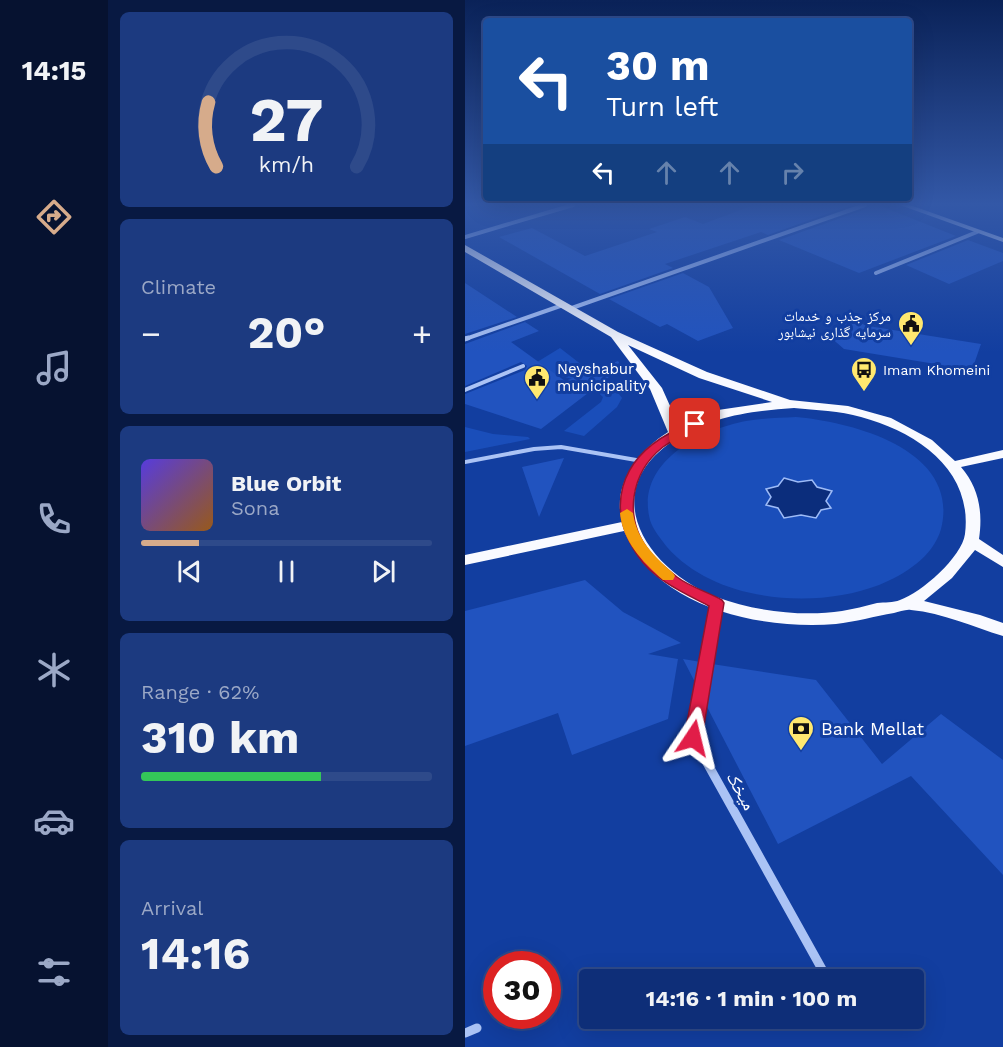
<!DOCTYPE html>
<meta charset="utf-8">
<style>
:root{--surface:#0e2e78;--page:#1c3a80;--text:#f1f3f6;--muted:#9ba8c6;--line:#2e4a8a;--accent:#d6ab8b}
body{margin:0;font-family:"Work Sans","Noto Naskh Arabic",sans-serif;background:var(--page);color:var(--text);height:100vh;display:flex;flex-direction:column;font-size:22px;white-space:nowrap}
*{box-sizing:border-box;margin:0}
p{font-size:20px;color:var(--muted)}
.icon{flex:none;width:33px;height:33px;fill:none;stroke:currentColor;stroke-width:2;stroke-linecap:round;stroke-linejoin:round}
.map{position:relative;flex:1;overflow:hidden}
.sheet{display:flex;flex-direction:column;gap:12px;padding:12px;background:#081942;width:357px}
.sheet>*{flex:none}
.banner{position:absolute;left:18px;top:18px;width:429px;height:183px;border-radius:6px;box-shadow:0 6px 24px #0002,0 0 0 2px var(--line);background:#1a4fa0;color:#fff;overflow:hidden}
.speed{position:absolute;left:18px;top:951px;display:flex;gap:12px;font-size:30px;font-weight:700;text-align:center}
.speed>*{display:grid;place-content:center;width:78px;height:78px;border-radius:50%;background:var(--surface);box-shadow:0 6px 24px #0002,0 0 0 2px var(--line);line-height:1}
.speed .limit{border:9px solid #d22;background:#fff;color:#111}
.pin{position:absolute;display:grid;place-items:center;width:51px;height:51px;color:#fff;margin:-26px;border-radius:12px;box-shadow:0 3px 9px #0006}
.me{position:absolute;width:66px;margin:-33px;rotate:10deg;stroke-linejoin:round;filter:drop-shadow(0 0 4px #0008)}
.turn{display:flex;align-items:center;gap:21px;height:126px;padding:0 24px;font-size:27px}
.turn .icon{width:78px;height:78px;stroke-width:2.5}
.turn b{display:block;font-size:42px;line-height:51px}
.lanes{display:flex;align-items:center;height:57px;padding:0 24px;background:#0003;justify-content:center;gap:30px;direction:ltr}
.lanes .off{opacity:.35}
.big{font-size:45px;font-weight:700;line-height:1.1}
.sheet .tile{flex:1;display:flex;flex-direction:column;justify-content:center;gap:9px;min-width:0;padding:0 21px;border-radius:9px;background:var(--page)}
.sheet .dial{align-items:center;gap:0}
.dial svg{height:156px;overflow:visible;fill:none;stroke:var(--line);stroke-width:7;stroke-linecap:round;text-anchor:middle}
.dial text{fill:var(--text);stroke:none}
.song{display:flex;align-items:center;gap:18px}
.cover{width:72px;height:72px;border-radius:9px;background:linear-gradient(135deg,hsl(250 70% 55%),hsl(30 70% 35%))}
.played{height:6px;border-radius:3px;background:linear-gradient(90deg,var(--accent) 20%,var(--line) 20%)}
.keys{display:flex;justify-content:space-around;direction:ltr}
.heat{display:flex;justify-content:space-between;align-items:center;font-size:33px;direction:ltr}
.charge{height:9px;border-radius:4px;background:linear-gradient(90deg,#34c759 62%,var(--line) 0)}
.trip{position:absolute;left:114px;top:969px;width:345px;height:60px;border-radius:6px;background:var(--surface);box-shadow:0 6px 24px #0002,0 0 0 2px var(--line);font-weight:700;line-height:60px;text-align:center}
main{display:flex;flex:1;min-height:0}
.menu{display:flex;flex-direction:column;width:108px;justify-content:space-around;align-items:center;background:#061230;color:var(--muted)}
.menu .icon{width:42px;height:42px}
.menu .current{color:var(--accent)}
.menu b{font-size:27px;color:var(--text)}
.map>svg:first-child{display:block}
.green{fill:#1a4eba}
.water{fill:#0b2d7c;stroke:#9dbbf7;stroke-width:1.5}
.building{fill:#2153bf}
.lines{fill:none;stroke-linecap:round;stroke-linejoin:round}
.lane{stroke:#abc3f5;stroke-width:4}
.street-far3{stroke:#abc3f5;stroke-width:4}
.street-far2{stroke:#abc3f5;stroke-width:5}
.street-far1{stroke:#abc3f5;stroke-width:7}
.street{stroke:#abc3f5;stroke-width:9}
.secondary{fill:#dbe6fd;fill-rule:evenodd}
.primary{fill:#f9faff;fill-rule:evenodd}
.route{fill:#e11d48;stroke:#92132f;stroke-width:1.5}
.slow{fill:#f59e0b}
.labels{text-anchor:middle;stroke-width:6;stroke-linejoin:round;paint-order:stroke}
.far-poi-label{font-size:14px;fill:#fff;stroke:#123ea0;text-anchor:end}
.poi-label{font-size:15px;fill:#fff;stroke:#123ea0;text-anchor:start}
.near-poi-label{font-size:18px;fill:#fff;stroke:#123ea0;text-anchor:start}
.near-street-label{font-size:18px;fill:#fff;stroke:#123ea0}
</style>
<main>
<nav class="menu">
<b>14:15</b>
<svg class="icon current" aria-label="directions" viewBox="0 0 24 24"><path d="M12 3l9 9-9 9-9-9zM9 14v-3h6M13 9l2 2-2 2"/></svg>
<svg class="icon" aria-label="music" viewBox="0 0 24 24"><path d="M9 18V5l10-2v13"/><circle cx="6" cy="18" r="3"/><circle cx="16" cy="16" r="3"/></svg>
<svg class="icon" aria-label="phone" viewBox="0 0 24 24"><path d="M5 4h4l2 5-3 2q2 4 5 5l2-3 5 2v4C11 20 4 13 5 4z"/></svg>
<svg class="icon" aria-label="climate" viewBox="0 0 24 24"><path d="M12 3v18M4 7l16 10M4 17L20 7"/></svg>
<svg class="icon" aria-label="car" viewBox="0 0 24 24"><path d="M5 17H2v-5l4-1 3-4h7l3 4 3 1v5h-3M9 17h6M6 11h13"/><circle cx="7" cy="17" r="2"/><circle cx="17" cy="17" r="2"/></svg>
<svg class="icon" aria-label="filters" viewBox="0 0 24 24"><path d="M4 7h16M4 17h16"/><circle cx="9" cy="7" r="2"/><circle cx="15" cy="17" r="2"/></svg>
</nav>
<section class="sheet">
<div class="tile dial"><svg viewBox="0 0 100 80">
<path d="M14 69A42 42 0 1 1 86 69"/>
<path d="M14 69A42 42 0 0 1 10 36" stroke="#d6ab8b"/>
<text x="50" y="56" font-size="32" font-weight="700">27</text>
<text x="50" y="72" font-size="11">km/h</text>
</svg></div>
<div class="tile"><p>Climate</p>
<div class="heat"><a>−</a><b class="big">20°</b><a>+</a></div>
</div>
<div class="tile">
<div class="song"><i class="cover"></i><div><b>Blue Orbit</b><p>Sona</p></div></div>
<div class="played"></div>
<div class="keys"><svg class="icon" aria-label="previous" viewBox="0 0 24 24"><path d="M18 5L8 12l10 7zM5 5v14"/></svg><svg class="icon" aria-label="pause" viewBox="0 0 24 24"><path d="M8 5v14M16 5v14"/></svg><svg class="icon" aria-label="next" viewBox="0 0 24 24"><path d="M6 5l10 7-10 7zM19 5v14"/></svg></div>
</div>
<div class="tile"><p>Range · 62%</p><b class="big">310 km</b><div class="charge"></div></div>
<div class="tile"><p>Arrival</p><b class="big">14:16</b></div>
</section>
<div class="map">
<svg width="538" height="1047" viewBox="0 0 538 1047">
<rect width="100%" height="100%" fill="#123ea0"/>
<!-- green -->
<path class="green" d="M95,348l31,24 -19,7 -43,-12z
M141,383l10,7 6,8 -5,9 -33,29 -20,-5 37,-29 2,-5 -10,-9z
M331,417c57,5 165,33 145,112 -8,28 -37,46 -62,56 -65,25 -164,17 -212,-38 -6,-8 -14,-17 -17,-27 -15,-57 50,-90 96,-99 16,-3 33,-3 50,-4z
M0,427l28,7 35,3 2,2 -65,13z"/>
<!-- water -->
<path class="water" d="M319,478l14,4 14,-2 5,7 15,4 -6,10 5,7 -10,2 -5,8 -15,-3 -17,3 -6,-10 -12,-3 5,-8 -5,-8 12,-3z"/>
<!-- building -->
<path class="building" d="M289,205h98l-84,30 -7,-3 -96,32 8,4 -73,26 -101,-57 33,-9 53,28 72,-24 -8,-3 36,-12 18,7z
M404,205h9l78,31 -97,37 -80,-33 87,-31z
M503,240l35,13v8l-54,23 -43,-19z
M218,273l26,14 24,41 -35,13 -31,-17 -7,3 -51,-28z
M0,283l52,34 -52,17z
M60,322l14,9 -28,11 54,39 53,-20 4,6 -81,62 -76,-25v-10l60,-24 2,-4 -6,-4 -56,24v-42z
M392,322l11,4 113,18 -9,26 -128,-21 -15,-13 18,-13z
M99,458l-25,59 -17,-50z
M120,580l38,32 58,31 -33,11 30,5 -10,60 -96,36 -14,-42 -93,33v-135z
M218,659l18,3 -4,24z
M247,664l104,16 66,84 59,-50 62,46v115l-92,-99 -133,68 -73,-141z"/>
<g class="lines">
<!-- lane -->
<path class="lane" d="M0,390l58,-24
M0,462l69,-13 27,-2 81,14"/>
<!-- street-far3 -->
<path class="street-far3" d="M0,237l108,-32
M411,273l101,-41
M104,309l296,-104
M0,339l98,-34"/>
<!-- street-far2 -->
<path class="street-far2" d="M0,339l3,-1"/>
<!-- street-far1 -->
<path class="street-far1" d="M232,745l-4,-7 24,-135"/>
<!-- street -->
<path class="street" d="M231,743l132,237
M0,1033l12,-5"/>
<!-- secondary -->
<path class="secondary" d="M435,205h10l93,33v4z"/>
<!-- primary -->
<path class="primary" d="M0,245l153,87 89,40 83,28 58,6 43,12 41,22 23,21 48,-11v8l-42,9c18,21 22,45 18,72l24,16v12l-28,-17 -23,28 -28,23 56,14 23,8v13c-30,-9 -60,-23 -92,-26 -5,-1 -12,2 -17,3 -19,3 -39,9 -58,11 -76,6 -180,-16 -212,-93l-159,34v-10l157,-33c-10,-38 16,-71 46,-90l-18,-43 -39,-52 -146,-85zM163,345l71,33 73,24 -54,8 -39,16 -17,-38zM329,408c22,2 46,3 67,9 56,15 112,53 104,117 -3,23 -44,59 -65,66 -7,3 -15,2 -23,3 -12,3 -23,6 -35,8 -40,6 -88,0 -126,-14 -68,-27 -121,-104 -43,-156 37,-25 78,-30 121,-33z"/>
</g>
<!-- sky -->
<linearGradient id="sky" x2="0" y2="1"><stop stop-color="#0a2258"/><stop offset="0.58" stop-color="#3358a7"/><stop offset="1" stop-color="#3358a7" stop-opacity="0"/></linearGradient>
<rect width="538" height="352" fill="url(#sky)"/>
<!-- route -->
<path class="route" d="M230,421l4,1v5c-11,6 -25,12 -36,20 -33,26 -40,72 -13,105 7,9 18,18 27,25 13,10 31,15 45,23l2,3 -22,135 -3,5 -6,2 -6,-2 -3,-5 25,-132c-25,-13 -55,-26 -71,-50 -33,-48 -18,-96 32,-123 8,-4 16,-10 25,-12z"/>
<!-- slow -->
<path class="slow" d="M162,509l6,4c4,27 21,43 40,60l2,3 -2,4h-10c-21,-19 -40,-38 -43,-67z"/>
<!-- icons -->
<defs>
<symbol id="civic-pin" viewBox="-11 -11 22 30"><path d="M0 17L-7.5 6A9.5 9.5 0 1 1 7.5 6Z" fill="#ffe86f" stroke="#123ea0"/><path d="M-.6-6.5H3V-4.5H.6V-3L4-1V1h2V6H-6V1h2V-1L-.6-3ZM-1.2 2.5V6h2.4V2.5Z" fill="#111"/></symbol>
<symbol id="bus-pin" viewBox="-11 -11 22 30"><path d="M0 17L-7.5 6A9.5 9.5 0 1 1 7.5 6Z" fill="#ffe86f" stroke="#123ea0"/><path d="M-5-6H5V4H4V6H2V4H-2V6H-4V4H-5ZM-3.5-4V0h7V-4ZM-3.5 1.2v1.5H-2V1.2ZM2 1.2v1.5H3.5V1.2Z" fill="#111"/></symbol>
<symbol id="bank-pin" viewBox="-11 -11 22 30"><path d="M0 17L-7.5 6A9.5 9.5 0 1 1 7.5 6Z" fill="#ffe86f" stroke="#123ea0"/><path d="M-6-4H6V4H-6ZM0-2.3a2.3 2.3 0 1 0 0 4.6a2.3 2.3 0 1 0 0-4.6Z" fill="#111"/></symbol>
</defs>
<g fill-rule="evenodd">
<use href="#civic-pin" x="431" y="309" width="30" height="40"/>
<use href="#bus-pin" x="384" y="355" width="30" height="40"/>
<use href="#civic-pin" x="57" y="363" width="30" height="40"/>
<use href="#bank-pin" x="321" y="714" width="30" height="40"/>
</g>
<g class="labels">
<!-- far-poi labels -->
<g class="far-poi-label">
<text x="426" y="321">مرکز جذب و خدمات<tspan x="426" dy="16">سرمایه گذاری نیشابور</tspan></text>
<text x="418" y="375" text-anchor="start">Imam Khomeini</text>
</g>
<!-- poi labels -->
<g class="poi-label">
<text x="92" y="374">Neyshabur<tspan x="92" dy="17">municipality</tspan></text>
</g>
<!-- near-poi labels -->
<g class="near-poi-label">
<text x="356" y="735">Bank Mellat</text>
</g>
<!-- near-street labels -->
<g class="near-street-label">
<text transform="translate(276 791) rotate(61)" y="6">میخک</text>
</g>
</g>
</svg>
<div class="speed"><div class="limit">30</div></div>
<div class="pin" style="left:230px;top:424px;background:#d93025"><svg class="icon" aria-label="arrive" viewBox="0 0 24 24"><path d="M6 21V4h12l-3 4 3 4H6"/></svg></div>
<svg class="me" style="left:228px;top:738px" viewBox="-20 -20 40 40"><path d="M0-17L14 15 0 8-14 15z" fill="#e11d48" stroke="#fff" stroke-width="4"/></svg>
<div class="trip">14:16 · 1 min · 100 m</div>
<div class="banner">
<div class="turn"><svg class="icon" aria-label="left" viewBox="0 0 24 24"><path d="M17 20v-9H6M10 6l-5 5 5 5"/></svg><div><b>30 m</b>Turn left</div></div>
<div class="lanes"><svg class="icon" aria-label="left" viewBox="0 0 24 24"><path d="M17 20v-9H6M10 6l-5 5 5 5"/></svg><svg class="icon off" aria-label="ahead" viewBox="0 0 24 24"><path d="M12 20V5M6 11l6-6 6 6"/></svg><svg class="icon off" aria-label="ahead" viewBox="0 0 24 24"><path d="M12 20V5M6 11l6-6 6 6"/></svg><svg class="icon off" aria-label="right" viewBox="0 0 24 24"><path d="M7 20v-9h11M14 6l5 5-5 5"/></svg></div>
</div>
</div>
</main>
